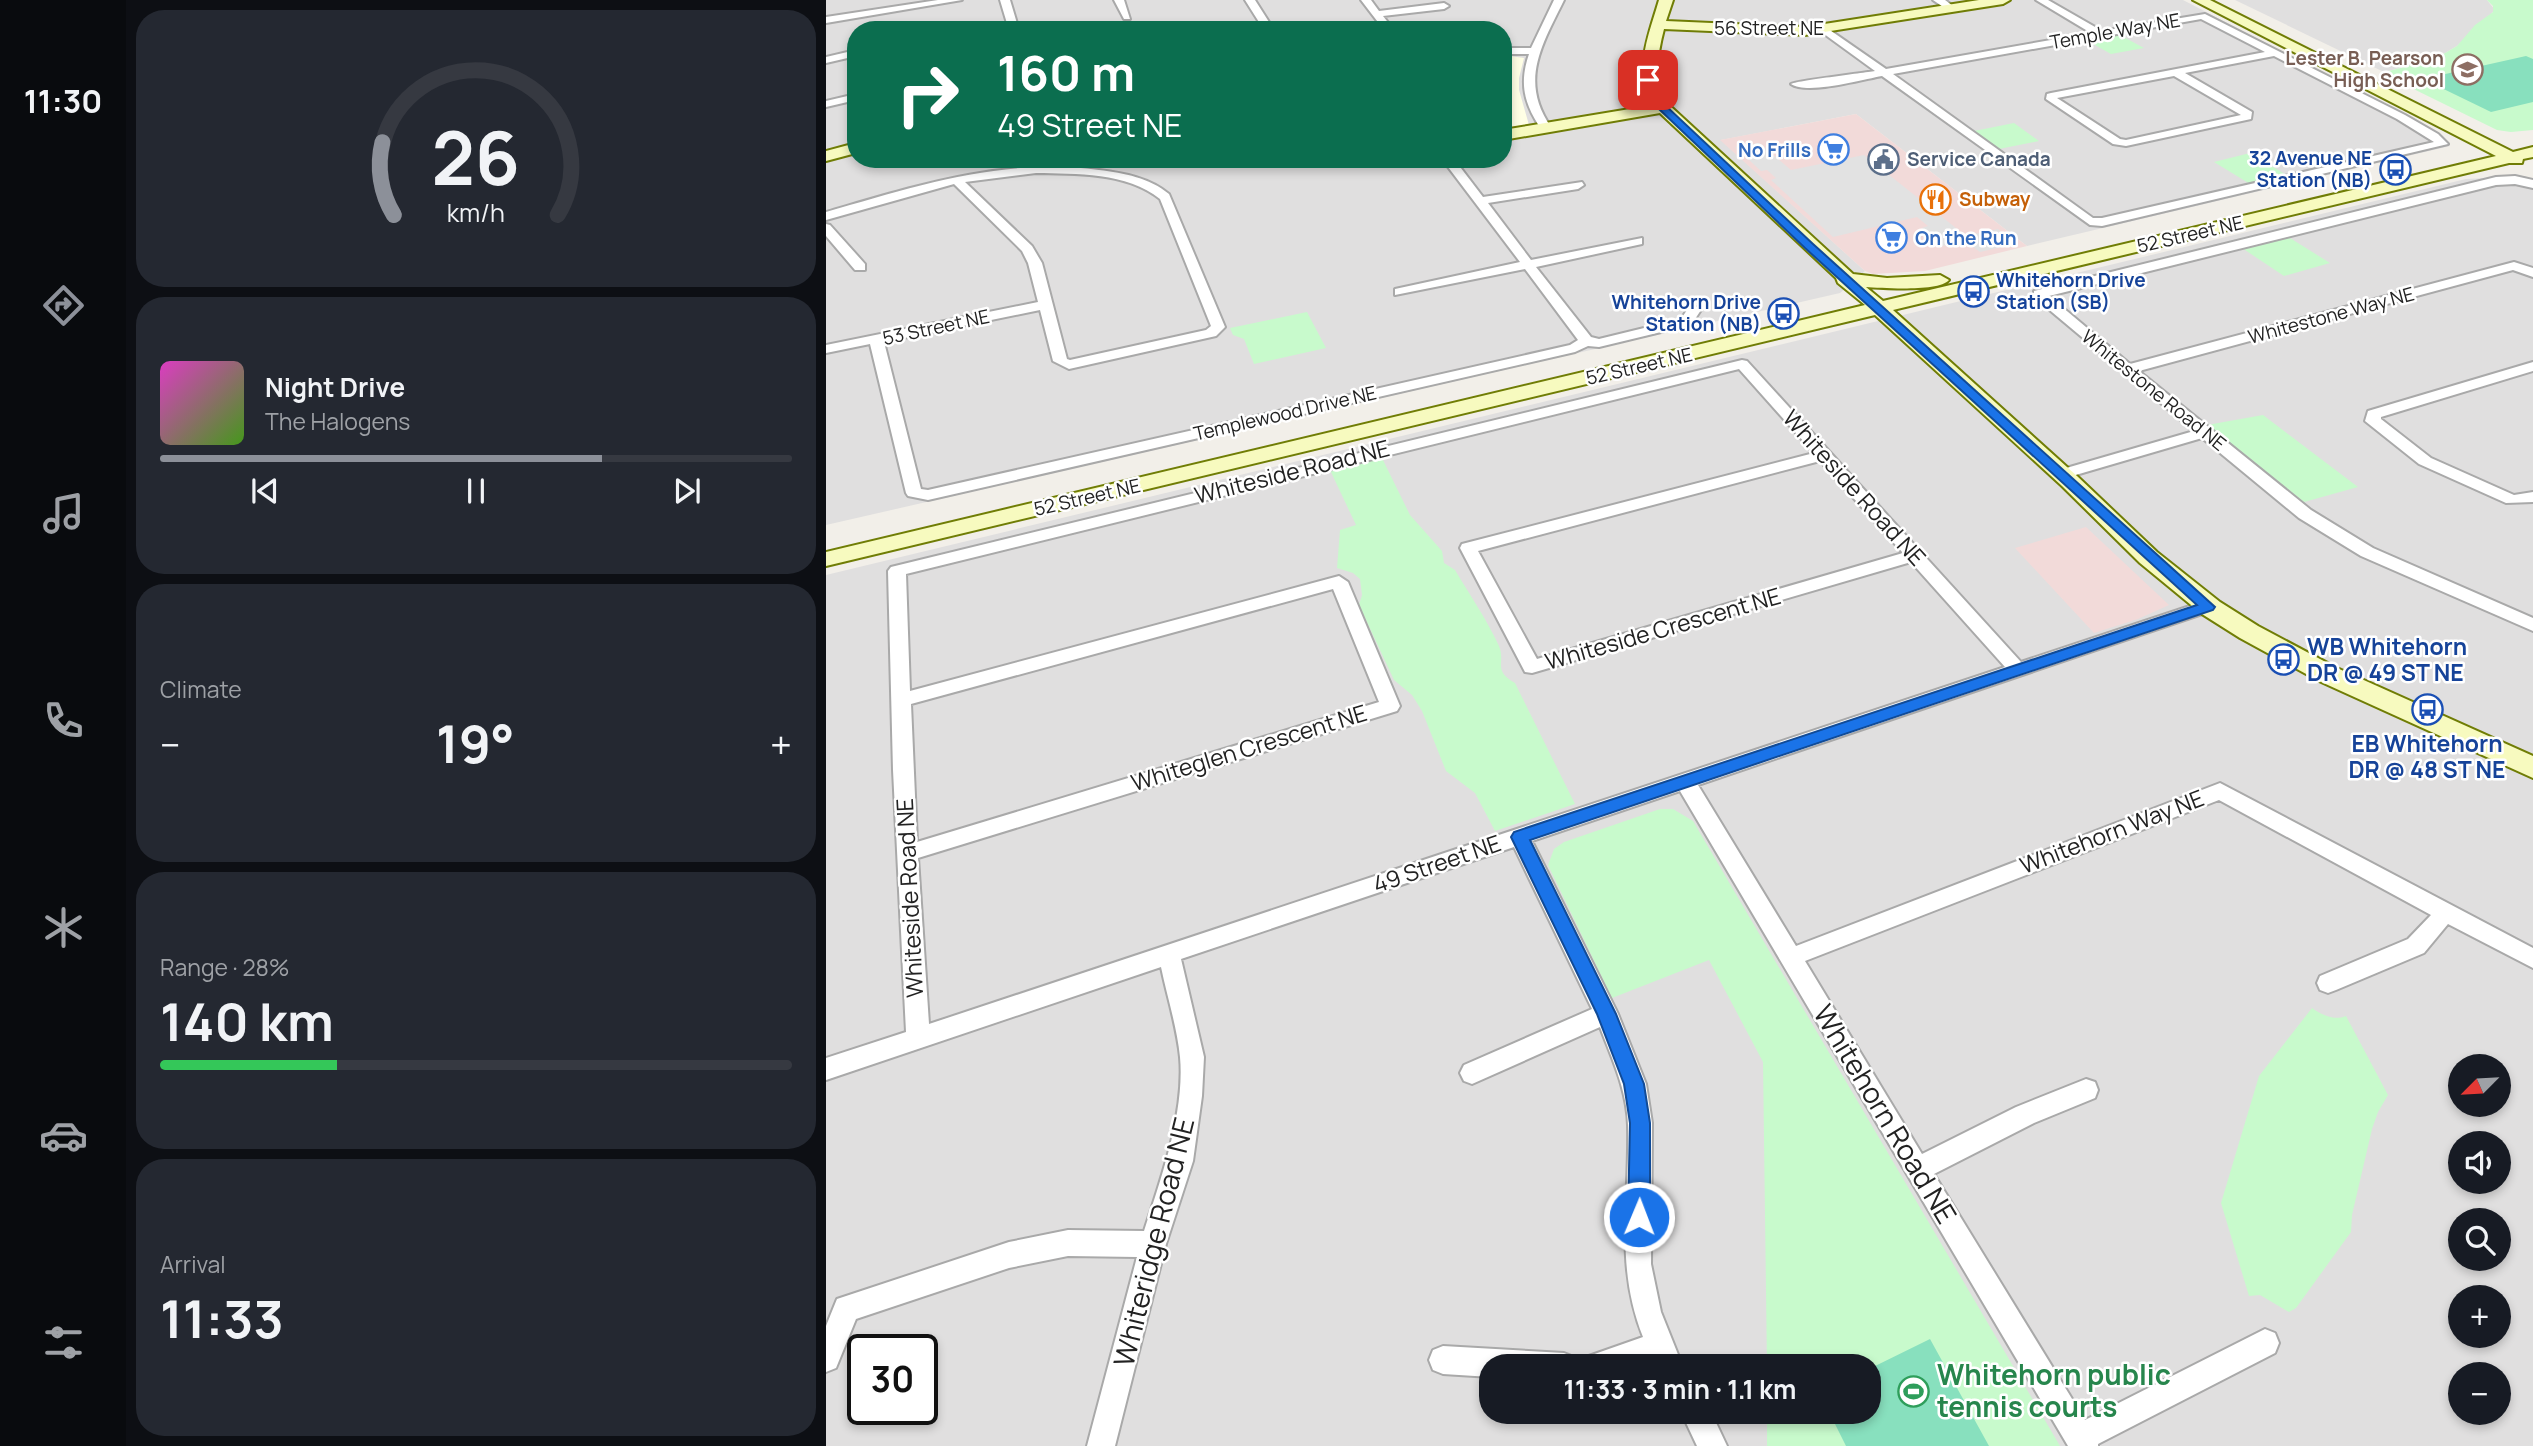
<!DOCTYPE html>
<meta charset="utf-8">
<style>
:root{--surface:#171b24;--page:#242831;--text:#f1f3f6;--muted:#9ea1a6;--line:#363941;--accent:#8c9099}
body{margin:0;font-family:Manrope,sans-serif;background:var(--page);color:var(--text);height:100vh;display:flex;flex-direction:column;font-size:26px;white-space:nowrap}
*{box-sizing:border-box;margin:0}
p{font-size:23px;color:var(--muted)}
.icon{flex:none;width:38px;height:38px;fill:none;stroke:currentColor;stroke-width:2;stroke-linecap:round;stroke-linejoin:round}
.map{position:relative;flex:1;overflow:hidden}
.panel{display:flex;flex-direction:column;gap:10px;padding:10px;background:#0d0f14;width:700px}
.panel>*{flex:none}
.top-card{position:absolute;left:21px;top:21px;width:665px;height:147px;border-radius:28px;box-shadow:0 4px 10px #0003;background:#0b6e4f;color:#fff;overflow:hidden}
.needle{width:46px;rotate:246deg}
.controls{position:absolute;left:1622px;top:1054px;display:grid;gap:14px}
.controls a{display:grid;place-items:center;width:63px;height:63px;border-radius:50%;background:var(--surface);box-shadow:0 4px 10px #0003;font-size:35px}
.speed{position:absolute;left:21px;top:1334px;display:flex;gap:14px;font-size:35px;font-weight:700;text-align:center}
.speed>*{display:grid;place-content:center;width:91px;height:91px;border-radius:50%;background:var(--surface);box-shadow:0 4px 10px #0003;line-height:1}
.speed .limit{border:4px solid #111;border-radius:10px;background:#fff;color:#111}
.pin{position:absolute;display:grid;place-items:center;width:60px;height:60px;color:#fff;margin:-30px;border-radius:14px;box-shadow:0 4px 10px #0006}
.me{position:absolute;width:77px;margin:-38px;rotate:1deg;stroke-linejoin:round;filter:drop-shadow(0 0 5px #0008)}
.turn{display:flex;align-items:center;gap:24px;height:147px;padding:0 35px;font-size:32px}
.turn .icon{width:91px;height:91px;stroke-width:2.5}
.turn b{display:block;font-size:49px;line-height:60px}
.big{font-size:52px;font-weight:700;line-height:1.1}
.panel .tile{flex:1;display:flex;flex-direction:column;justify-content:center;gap:10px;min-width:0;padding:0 24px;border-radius:28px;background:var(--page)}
.panel .dial{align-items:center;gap:0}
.dial svg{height:182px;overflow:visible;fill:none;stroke:var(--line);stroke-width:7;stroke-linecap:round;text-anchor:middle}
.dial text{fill:var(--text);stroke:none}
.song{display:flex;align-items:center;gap:21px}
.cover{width:84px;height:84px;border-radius:10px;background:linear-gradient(135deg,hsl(310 70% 55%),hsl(100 70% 35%))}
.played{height:7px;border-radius:4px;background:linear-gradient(90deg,var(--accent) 70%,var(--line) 70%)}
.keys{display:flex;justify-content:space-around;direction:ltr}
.heat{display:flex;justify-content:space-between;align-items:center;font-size:38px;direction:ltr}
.charge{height:10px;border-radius:5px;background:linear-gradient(90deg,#34c759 28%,var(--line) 0)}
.trip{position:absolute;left:653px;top:1354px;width:402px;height:70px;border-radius:28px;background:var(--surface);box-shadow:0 4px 10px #0003;font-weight:700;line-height:70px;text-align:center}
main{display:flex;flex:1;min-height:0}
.tabs{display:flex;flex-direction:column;width:126px;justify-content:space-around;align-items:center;background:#090b0e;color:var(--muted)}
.tabs .icon{width:49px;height:49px}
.tabs .on{color:var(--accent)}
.tabs b{font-size:32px;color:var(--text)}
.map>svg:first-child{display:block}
.residential{fill:#e0dfdf;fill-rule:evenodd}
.commercial{fill:#f2dad9}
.education{fill:#ffffe5}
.park{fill:#c8facc}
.pitch{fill:#88e0be}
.parking{fill:#e2e2e2}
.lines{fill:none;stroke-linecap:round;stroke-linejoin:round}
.street-casing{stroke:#a9a9a9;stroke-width:4}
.secondary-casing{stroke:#707d05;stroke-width:4}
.street{fill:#fff;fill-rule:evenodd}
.secondary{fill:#f7fabf;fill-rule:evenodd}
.route{fill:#1a73e8;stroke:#114b97;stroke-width:2}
.labels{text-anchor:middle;stroke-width:5;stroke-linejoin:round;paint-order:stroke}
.far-street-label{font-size:19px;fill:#222;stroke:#fff}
.far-education-label{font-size:19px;font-weight:bold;fill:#785e54;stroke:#fff;text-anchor:end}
.far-shop-label{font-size:19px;font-weight:bold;fill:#366cbe;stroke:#fff;text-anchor:end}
.far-transit-label{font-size:19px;font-weight:bold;fill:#164399;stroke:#fff;text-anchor:end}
.far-service-label{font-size:19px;font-weight:bold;fill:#4e5e75;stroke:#fff;text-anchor:start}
.far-food-label{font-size:19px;font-weight:bold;fill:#c56008;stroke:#fff;text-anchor:start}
.street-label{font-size:23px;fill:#222;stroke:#fff}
.transit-label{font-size:23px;font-weight:bold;fill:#164399;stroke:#fff;text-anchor:start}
.near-street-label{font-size:28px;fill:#222;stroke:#fff}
.near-leisure-label{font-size:28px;font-weight:bold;fill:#27864d;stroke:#fff;text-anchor:start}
</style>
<main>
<nav class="tabs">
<b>11:30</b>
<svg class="icon on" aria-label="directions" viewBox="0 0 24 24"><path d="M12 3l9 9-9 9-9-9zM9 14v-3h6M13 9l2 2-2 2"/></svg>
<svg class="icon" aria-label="music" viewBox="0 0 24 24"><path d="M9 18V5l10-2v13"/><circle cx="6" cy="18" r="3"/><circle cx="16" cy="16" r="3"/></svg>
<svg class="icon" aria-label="phone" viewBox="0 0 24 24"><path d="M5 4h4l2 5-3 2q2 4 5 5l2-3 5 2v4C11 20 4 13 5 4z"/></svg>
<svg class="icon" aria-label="climate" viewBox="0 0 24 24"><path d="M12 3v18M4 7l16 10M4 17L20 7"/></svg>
<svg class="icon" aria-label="car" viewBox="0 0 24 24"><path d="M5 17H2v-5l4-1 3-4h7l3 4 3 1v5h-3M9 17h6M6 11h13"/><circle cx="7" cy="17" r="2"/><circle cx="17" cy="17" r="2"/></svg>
<svg class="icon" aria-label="filters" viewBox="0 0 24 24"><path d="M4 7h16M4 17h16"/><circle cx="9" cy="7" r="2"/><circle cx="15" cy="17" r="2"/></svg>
</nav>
<section class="panel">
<div class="tile dial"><svg viewBox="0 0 100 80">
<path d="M14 69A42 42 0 1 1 86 69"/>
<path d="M14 69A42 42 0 0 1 9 37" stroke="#8c9099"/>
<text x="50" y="56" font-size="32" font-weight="700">26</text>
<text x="50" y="72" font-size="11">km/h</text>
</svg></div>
<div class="tile">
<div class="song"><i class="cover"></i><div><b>Night Drive</b><p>The Halogens</p></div></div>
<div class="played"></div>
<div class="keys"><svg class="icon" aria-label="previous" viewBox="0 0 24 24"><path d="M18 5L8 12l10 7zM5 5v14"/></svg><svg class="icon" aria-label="pause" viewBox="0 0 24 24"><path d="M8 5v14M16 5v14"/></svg><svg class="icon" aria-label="next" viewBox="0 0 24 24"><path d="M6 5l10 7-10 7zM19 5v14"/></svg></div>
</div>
<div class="tile"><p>Climate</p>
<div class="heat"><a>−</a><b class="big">19°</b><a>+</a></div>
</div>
<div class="tile"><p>Range · 28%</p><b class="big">140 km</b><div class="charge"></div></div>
<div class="tile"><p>Arrival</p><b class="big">11:33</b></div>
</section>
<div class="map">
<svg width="1707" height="1446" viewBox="0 0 1707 1446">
<rect width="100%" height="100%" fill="#f2efe9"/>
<!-- residential -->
<path class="residential" d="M0,0h1357l228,118 39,28 -423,100 -171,-132 -135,26 144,131 -25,22 -1014,232zM30,30h647v129h-647z
M1409,0h252l8,10 -38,36 -22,13 -51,13z
M1699,176l8,4v1266h-1707v-871l1640,-396zM1634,1066h39v38h-39zM1634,1143h39v38h-39zM1634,1220h39v38h-39zM1634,1297h39v38h-39zM37,1349h59v60h-59zM665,1367h378v45h-378zM1634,1374h39v38h-39z"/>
<!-- commercial -->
<path class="commercial" d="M1030,114l171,132 -102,25 -52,3 -8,-3 -145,-131z
M1260,527l83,78 -31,14 -44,14 -79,-85z"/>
<!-- education -->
<path class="education" d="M677,55l21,3 -5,20v12l10,35 -26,4z"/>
<!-- park -->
<path class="park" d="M1661,0h46v130l-22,2 -14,-2 -116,-57 54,-14 22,-13 18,-21 18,-13v-6z
M1292,34l26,14 -33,6 -25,-14z
M1188,123l25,18 -40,8 -25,-18z
M1424,153l38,23 -38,8 -36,-22z
M1459,235l45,28 -46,13 -45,-30z
M481,312l19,36 -72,16 -10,-25 -11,-4 -3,-7z
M1437,415l95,72 -54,15 -97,-77z
M556,458l28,57 32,36 2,12 11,7c15,25 32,50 44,76 7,17 -7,24 16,37l60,121 -80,27 -20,-38 -29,-22 -24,-60 -10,-16 -18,-15 -35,-75 3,-10 -2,-16 -7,-6 -16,-5 3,-38 16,-5 -26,-55z
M834,809h13l20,12 367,625h-293v-34h102v-45h-102l-4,-305 -54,-102 -97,38 -64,-133 6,-16 10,-7z
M1486,1008c10,7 22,13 34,8l42,79 -10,17 -6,17 -20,86 -1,17 -55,76 -7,4 -29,-17 -11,1 -28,-93 38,-127z"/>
<!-- pitch -->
<path class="pitch" d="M1700,56l7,3v43l-42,10 -68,-33z
M1104,1339l59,107h-143l-17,-34h40v-43z"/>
<!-- parking -->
<path class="parking" d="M933,143l32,27 73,-15 107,85 3,-1 -4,-4 28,-6 13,11 -6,1 5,4 -30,7 -15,-11 -22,5 -21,-18 6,-2 -11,-9 -84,20 -62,-57 5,-2 -9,-8 -6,1 -26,-24z"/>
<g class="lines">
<defs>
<path id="street" d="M112,0h24l-136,23v-6z
M174,0h10l9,30h-10z
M288,0h10l6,19h-6z
M419,0h10l19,30h-10z
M535,0h10l8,11 65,-8 5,3 -5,3 -61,7 11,14h-10z
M728,0h10c-22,45 -45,81 -13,127l-6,3 -4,-1c-17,-25 -22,-46 -12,-75h-26v-6h28z
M1107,0h12l12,9 -8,2z
M1210,0h12l54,31 103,-17 200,101 33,19 10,10 -346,82 -12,-1 -208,-149c-21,4 -75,19 -91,8 4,-3 72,-11 84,-13l-55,-40 -1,-2 5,-3 62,43 205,-36zM1375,19l64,33 -214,41 -4,1 -1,5 67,45 13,2 125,-27 1,-7 -67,-39 89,-17 123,63 37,23 -332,76h-9l-200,-144zM1348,76l67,39 -115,25 -6,-1 -63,-41z
M30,50v6l-30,7v-6z
M30,94v6l-30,7v-6z
M616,159h12l29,38 99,-15 2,3 -6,4 -90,14 43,57 111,-22v6l-106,23 55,70 8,2 82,-20 8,-12h10l2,3 -10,15 -5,1 -87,21 -11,-1 -13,6 -647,148 -20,-4 -2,-3 -36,-149 -44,9v-8l212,-43 -10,-39 -6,-12 -68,-67 -128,36v-8c90,-26 178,-55 273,-42 25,3 51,8 70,24l56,133 -9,9 -147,33 -16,-8 -13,-51 -156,32 37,147 7,1 642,-145 8,-5 -53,-71 -130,26v-6l125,-27zM210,173c40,1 91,-1 124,26l51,127 -5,4 -136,30 -3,-1 -25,-96 -10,-17 -67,-64z
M1689,176l18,4v8l-18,-4 -19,1 -447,111 81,68 384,-102 19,6v9l-20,-7 -374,101 172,139 62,38 160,70v13l-172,-75 -62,-38 -97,-80 -140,41 -8,-5 2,-3 138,-40 -160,-134v-6l462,-114z
M0,224l4,1 35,39v6h-10l-29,-34z
M916,360l5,1 274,301 181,-60h12l3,4 -3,4 -516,175 98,161 424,-163 313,165v20l-85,-44 -24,29 -88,37 -8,3 -8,-3 -3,-7 3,-7 88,-37 23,-24 -212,-115 -414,161 117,193 94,-47 70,-28 9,3 3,8 -3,8 -61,25 -100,51 151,246 180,-91 10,4 4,10 -4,10 -177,91v2h-30l-388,-655 -148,50 86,173 28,70 6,39 -1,141 10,48 22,55h-28l-2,-5 -15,5h-56l4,-10 57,-20c-29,-73 -13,-136 -15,-212 -1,-35 -16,-66 -28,-98l-128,57 -8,-3 -4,-8 4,-8 128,-56 -78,-162 -333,112 23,98 -2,39 -9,65 -27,83 -51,202h-28l50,-189 -69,-1 -59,12 -153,51 -20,49 -10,4v-46l11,-27 172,-57 59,-12 76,1c17,-52 41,-119 36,-174 -3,-30 -13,-61 -19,-90l-335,113v-22l80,-26 -13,-262 -5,-199 3,-4zM913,369l75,84 -352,91 -2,4 65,124 7,1 379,-111 94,105 -1076,357 -11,-166 479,-147 3,-5 -52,-124 -9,-6 -429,115 -4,-117zM994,461l83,92 -366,106 -59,-108zM507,589l46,113 -462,140 -6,-138z
M1707,362v9l-152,46v2l50,39 83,37 19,-3v10l-27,1 -87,-39 -54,-43 3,-10z
M617,1346l121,7 10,4 4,10h-87v10l-48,-3 -10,-4 -4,-10 4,-10z
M855,1412h30l16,34h-30z"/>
<path id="secondary" d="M833,0h14l-7,21 139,6 174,-27h31l-7,4 -198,31 -141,-6c-7,27 -11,52 5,76l184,169 34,4 53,-3 9,5c-10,12 -66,8 -83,7l17,14 613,-145 -303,-156h17l303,152 20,-5v10l-10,2 -1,4h-13l-616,147 184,166 80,76 63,50 38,24 79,42 196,88v22l-214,-97 -79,-43 -38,-24 -62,-51 -78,-77 -187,-171 -1049,251v-14l1039,-247 -27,-22 -2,-5 -176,-165 -157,27v-10l151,-25c-22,-34 -5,-70 5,-105z
M30,143v10l-30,8v-10z"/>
</defs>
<!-- street casing -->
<use href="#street" class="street-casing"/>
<!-- secondary casing -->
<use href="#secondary" class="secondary-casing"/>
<!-- street -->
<use href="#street" class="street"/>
<!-- secondary -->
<use href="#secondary" class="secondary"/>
</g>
<!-- route -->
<path class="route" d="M822,78l5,2 13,26 147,138 402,363 -2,3 -683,230 86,174 28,70 6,39v94l-4,7 -7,3 -8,-3 -3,-7 2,-94 -6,-39 -27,-70 -86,-177 3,-5 683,-227 -392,-357 -146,-139 -11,-16 -4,-13z"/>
<!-- icons -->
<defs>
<symbol id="school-ring" viewBox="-11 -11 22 22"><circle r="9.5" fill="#fff" stroke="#8d6e63" stroke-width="1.5"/><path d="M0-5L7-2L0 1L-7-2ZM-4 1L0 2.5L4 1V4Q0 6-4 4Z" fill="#8d6e63"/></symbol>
<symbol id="supermarket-ring" viewBox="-11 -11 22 22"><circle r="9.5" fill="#fff" stroke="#3f7fe0" stroke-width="1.5"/><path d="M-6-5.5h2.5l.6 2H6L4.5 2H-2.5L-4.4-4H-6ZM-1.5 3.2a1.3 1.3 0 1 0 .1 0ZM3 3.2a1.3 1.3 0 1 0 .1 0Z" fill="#3f7fe0"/></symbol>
<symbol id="civic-ring" viewBox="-11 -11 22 22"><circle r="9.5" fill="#fff" stroke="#5c6f8a" stroke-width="1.5"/><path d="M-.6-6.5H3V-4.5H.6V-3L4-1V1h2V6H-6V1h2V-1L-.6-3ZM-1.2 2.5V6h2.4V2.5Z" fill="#5c6f8a"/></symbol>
<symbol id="bus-ring" viewBox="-11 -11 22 22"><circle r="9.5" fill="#fff" stroke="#1a4fb4" stroke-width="1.5"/><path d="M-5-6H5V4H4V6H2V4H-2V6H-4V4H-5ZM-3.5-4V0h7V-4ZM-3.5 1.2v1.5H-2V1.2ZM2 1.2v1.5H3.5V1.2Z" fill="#1a4fb4"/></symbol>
<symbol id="restaurant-ring" viewBox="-11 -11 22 22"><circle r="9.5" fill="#fff" stroke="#e8710a" stroke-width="1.5"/><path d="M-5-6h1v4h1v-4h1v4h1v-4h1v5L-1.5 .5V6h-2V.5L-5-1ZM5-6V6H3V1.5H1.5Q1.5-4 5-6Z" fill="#e8710a"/></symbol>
<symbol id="stadium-ring" viewBox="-11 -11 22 22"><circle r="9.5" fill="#fff" stroke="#2e9e5b" stroke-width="1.5"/><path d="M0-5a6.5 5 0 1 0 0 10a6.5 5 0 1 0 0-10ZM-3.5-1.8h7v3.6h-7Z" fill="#2e9e5b"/></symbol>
</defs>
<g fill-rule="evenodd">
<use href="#school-ring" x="1624" y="52" width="35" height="35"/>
<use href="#supermarket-ring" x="990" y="132" width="35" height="35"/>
<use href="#civic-ring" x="1040" y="142" width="35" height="35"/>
<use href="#bus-ring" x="1552" y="152" width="35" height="35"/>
<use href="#restaurant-ring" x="1092" y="182" width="35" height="35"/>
<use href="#supermarket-ring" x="1048" y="220" width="35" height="35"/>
<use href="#bus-ring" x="1130" y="274" width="35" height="35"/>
<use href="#bus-ring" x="940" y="296" width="35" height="35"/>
<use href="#bus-ring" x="1440" y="642" width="35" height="35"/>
<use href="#bus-ring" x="1584" y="692" width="35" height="35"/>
<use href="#stadium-ring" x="1070" y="1374" width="35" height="35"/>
</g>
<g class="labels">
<!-- far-street labels -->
<g class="far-street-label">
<text x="943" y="35">56 Street NE</text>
<text transform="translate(1289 31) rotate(-10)" y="7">Temple Way NE</text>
<text transform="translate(1364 234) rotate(-13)" y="7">52 Street NE</text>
<text transform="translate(1505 315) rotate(-15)" y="7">Whitestone Way NE</text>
<text transform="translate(110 327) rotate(-12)" y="7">53 Street NE</text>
<text transform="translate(813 366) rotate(-13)" y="7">52 Street NE</text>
<text transform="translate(1328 390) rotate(39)" y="7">Whitestone Road NE</text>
<text transform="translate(459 413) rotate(-13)" y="7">Templewood Drive NE</text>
<text transform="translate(261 497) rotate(-13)" y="7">52 Street NE</text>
</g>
<!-- far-education labels -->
<g class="far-education-label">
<text x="1618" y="65">Lester B. Pearson<tspan x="1618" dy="22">High School</tspan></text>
</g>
<!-- far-shop labels -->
<g class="far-shop-label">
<text x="985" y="157">No Frills</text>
<text x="1089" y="245" text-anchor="start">On the Run</text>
</g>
<!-- far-transit labels -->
<g class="far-transit-label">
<text x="1546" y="165">32 Avenue NE<tspan x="1546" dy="22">Station (NB)</tspan></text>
<text x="1170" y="287" text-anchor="start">Whitehorn Drive<tspan x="1170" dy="22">Station (SB)</tspan></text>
<text x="935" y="309">Whitehorn Drive<tspan x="935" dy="22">Station (NB)</tspan></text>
</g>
<!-- far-service labels -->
<g class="far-service-label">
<text x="1081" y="166">Service Canada</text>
</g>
<!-- far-food labels -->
<g class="far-food-label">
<text x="1133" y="206">Subway</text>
</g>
<!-- street labels -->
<g class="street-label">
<text transform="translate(466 472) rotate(-14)" y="8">Whiteside Road NE</text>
<text transform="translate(1028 488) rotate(48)" y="8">Whiteside Road NE</text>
<text transform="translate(837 629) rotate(-16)" y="8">Whiteside Crescent NE</text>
<text transform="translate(423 748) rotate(-17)" y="8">Whiteglen Crescent NE</text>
<text transform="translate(1286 832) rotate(-21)" y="8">Whitehorn Way NE</text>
<text transform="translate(611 864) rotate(-19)" y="8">49 Street NE</text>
<text transform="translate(84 898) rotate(-93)" y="8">Whiteside Road NE</text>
</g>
<!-- transit labels -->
<g class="transit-label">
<text x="1481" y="655">WB Whitehorn<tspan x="1481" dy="26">DR @ 49 ST NE</tspan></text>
<text x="1601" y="752" text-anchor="middle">EB Whitehorn<tspan x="1601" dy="26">DR @ 48 ST NE</tspan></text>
</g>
<!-- near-street labels -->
<g class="near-street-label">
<text transform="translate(1059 1114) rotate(59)" y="10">Whitehorn Road NE</text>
<text transform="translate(328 1242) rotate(-76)" y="10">Whiteridge Road NE</text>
</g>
<!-- near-leisure labels -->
<g class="near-leisure-label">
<text x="1111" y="1385">Whitehorn public<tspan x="1111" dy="32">tennis courts</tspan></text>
</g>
</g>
</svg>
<div class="controls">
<a><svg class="needle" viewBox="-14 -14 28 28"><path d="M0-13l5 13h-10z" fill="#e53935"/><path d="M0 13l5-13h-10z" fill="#9ea1a6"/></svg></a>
<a><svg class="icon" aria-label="sound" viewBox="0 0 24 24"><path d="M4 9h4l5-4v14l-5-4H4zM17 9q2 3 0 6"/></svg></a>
<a><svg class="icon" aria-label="search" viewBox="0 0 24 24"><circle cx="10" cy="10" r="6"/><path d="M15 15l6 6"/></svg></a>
<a>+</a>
<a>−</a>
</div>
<div class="speed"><div class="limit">30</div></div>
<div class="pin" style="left:822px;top:80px;background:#d93025"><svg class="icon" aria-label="arrive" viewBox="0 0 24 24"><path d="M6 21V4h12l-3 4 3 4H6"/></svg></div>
<svg class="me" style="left:813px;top:1217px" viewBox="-20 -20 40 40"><circle r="17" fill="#1a73e8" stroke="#fff" stroke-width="3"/><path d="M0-11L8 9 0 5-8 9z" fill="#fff"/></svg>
<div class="trip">11:33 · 3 min · 1.1 km</div>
<div class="top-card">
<div class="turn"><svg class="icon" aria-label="right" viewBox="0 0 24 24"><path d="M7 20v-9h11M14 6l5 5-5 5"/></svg><div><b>160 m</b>49 Street NE</div></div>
</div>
</div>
</main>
